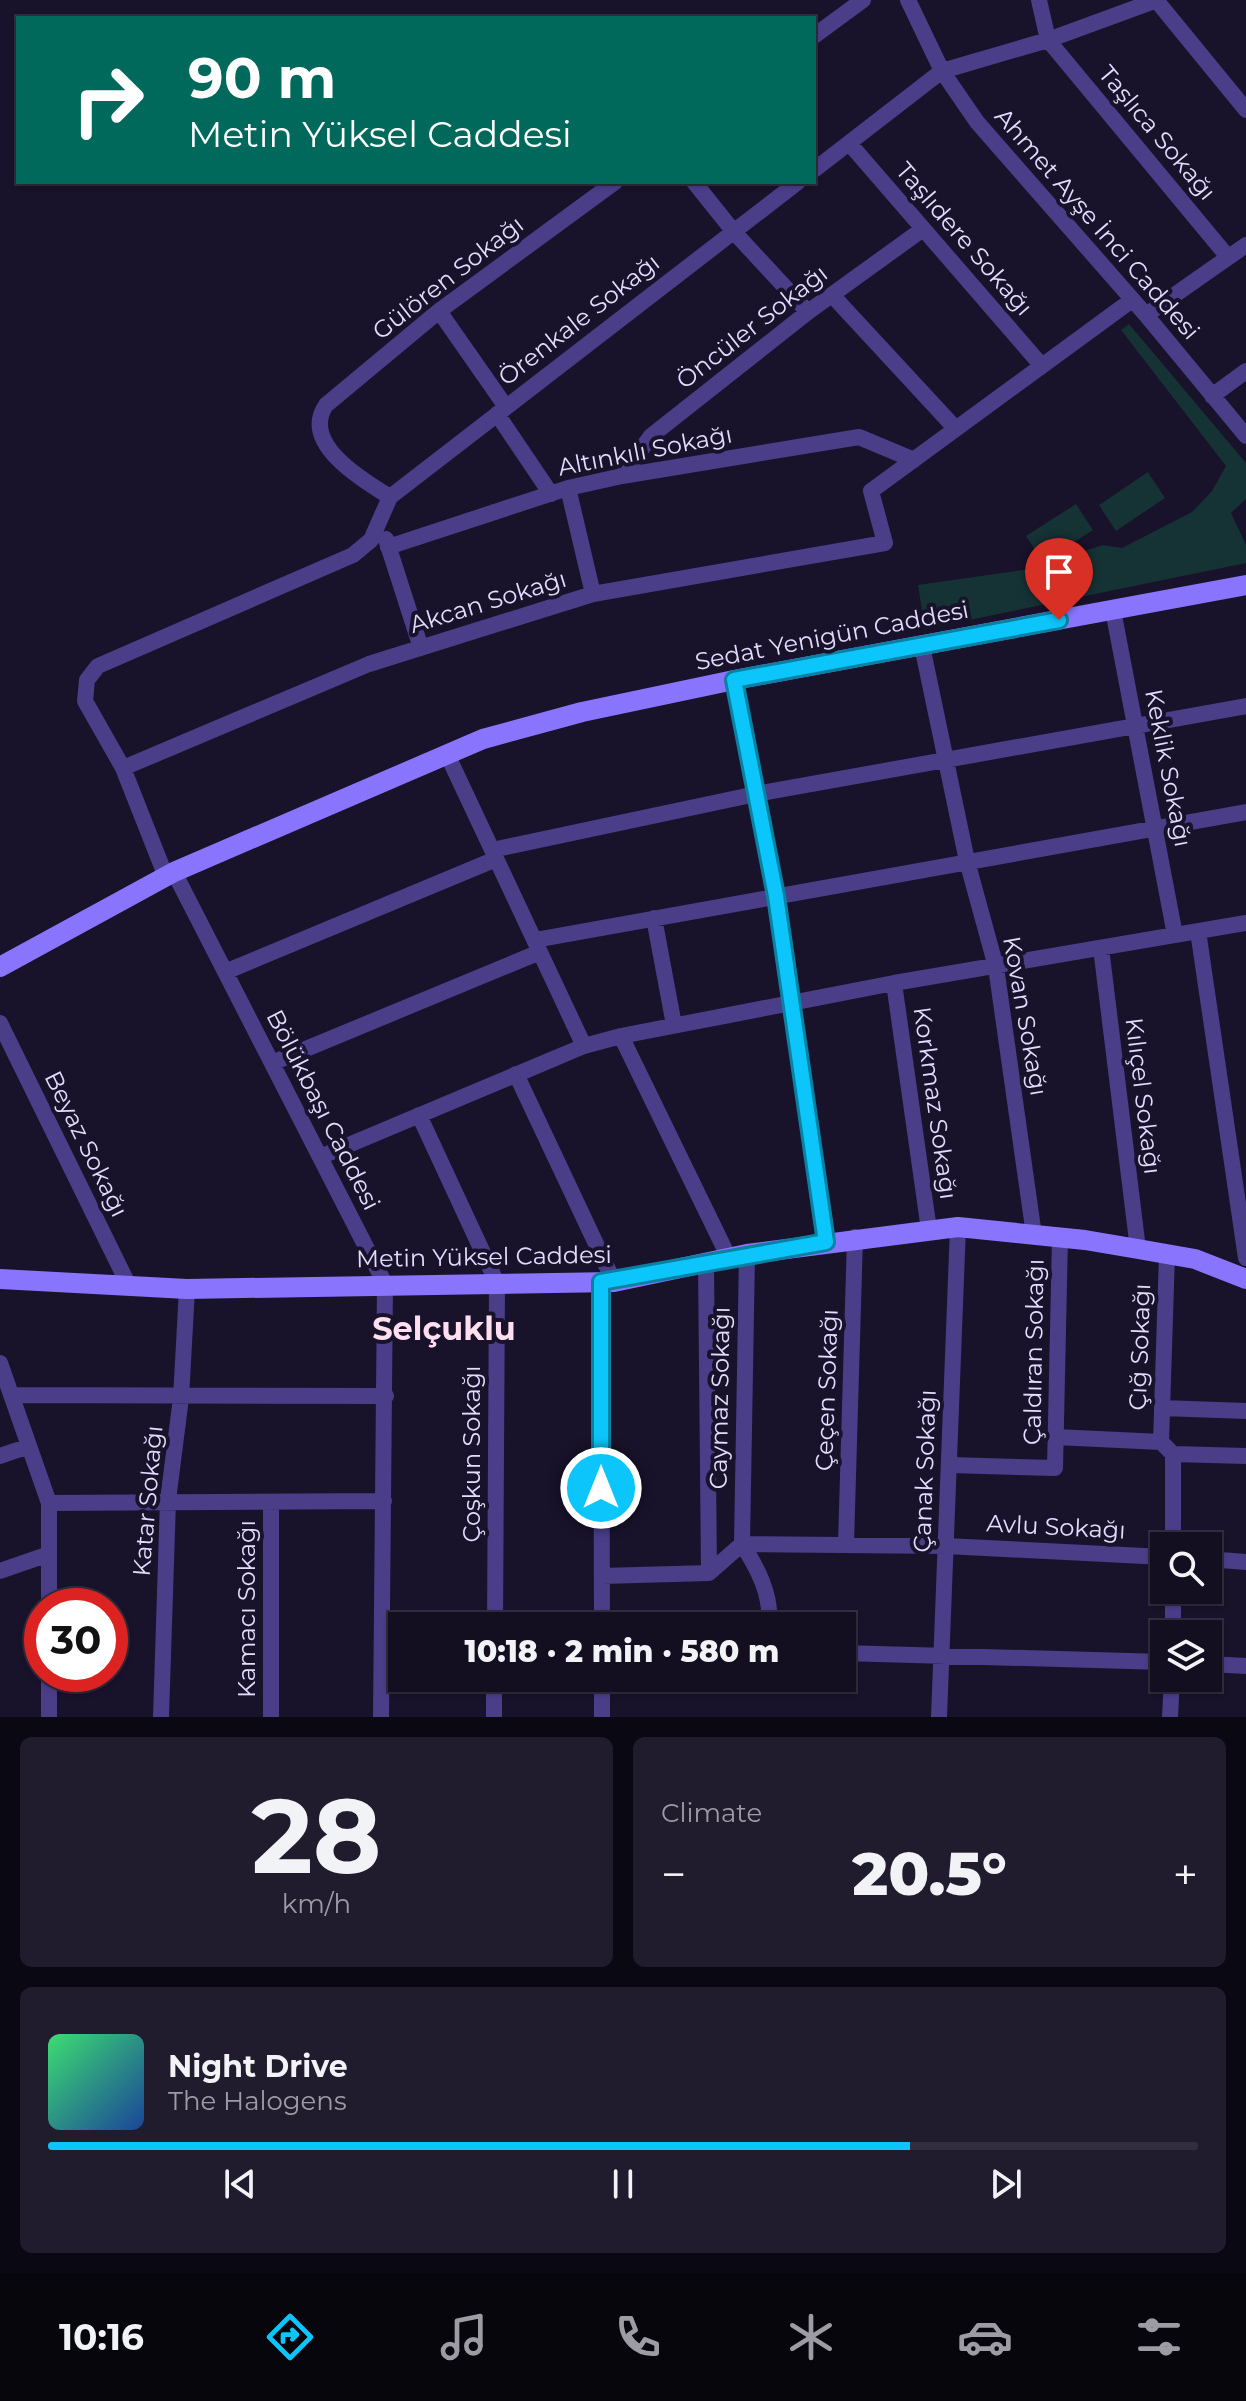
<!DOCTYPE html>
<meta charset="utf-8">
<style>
:root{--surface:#130e20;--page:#201c2d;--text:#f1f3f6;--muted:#9d9ca5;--line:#322e3e;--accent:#0cc6fb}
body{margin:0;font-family:Montserrat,sans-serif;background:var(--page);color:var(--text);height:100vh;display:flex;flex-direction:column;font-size:30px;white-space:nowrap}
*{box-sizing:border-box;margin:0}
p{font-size:26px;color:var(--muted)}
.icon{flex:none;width:44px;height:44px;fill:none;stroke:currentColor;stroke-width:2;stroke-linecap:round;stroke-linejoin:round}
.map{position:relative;height:1717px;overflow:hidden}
.sheet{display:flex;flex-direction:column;gap:20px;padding:20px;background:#0a0812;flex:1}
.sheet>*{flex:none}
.guide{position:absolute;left:16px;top:16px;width:800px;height:168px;border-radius:0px;box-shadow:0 2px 6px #0004,0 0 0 2px var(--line);background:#00695c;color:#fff;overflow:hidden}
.fabs{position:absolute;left:1150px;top:1532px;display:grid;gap:16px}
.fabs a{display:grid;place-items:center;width:72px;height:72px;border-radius:0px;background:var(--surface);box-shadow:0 2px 6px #0004,0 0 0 2px var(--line);font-size:40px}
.speed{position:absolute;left:24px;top:1588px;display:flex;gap:16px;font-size:40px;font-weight:700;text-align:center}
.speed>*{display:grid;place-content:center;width:104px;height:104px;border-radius:50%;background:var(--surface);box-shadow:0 2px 6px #0004,0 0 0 2px var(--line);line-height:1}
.speed .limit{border:12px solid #d22;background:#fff;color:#111}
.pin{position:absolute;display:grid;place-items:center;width:68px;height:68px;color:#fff;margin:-82px -34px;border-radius:50% 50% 50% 0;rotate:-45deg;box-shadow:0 0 8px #0007}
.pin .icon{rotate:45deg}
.me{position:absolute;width:88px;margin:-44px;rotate:0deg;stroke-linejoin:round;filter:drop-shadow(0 0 6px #0008)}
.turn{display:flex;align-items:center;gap:28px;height:168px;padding:0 40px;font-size:36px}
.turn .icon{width:104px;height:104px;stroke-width:2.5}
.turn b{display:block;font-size:56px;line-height:68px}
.big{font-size:60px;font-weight:800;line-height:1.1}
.sheet .widget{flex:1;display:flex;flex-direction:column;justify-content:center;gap:12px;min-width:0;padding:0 28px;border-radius:12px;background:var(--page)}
.sheet .dial{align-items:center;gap:0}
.dial b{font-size:104px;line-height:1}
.song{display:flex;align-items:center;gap:24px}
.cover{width:96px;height:96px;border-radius:12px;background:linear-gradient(135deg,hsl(140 70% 55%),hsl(220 70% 35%))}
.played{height:8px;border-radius:4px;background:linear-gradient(90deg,var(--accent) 75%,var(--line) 75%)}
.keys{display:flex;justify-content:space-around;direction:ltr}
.heat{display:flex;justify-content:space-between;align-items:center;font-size:44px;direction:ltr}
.sheet .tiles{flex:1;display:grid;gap:20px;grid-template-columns:1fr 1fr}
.widget:last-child{grid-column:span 2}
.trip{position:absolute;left:388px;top:1612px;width:468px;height:80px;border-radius:0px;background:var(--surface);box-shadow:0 2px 6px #0004,0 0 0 2px var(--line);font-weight:800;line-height:80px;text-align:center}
.dock{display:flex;height:128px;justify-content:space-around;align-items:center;background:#08060d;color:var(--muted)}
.dock .icon{width:56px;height:56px}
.dock .selected{color:var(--accent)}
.dock b{font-size:36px;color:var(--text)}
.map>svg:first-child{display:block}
.green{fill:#153235}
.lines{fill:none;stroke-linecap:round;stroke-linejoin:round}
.street{stroke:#4a3e89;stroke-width:16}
.secondary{stroke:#8975fd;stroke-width:20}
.route-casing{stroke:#0881a3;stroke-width:20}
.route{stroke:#0cc6fb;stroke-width:14}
.labels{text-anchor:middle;stroke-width:8;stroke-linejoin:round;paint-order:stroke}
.street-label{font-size:24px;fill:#e4dcfe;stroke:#19122b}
.district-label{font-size:32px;font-weight:bold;fill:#fedeef;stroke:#19122b}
</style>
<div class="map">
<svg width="1246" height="1717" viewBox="0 0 1246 1717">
<rect width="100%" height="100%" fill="#19122b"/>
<!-- green -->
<path class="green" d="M1129,324l117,139v36l-15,14 15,32v18l-321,66 -7,-44 112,-16 73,-24 19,3 70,-36 20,-21 14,-25 -105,-136z
M1148,472l17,26 -49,33 -17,-26z
M1076,504l17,26 -50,32 -17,-26z"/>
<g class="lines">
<!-- street -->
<path class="street" d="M908,0l34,71 35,51 169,193 100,121
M1039,0l9,40 180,217
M1156,0l90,110
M814,36l49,-36
M849,143l193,223
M814,170l128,-99 106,-31 109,-40
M694,182l40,50 74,80
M832,295l124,134
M439,311l67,96
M1146,315l100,-70
M1212,396l34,-25
M497,414l54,80
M622,476l29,-40 157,-124 115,-83
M568,488l25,106
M390,497l408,-315
M390,497c-28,-17 -90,-54 -64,-92l113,-94 176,-129
M386,539l35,109
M388,547l180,-59 54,-12 237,-39 55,23
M1113,610l62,325
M922,646l45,215 29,106 38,268
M734,680l42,216 50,346
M447,754l137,292
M123,768l246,-104 224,-70 292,-51 -14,-52 261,-191
M492,850l264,-56 490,-88
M174,872l211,412 -4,433
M166,877l-43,-109 -38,-67 2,-21 11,-14 255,-111 18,-15 19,-43
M654,918l20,107
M1198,931l48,327
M535,940l711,-128
M1101,948l37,301
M225,972l271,-113
M894,983l35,247
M0,1023l129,263
M621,1036l108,222
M272,1063l268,-111
M516,1074l98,208
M419,1115l78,168 -2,343
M320,1157l264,-111 37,-10 273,-53 352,-60
M706,1263l3,310
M601,1282l1,344
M0,1363l49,140v103
M11,1395l375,1
M1162,1408l84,3
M1056,1437l105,5 12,12
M1161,1442l6,-188
M1173,1454l73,2
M0,1456l29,-10
M949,1465l106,3 5,-231
M271,1502v215
M49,1503l335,-2
M742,1544l5,-290
M742,1544c16,25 30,51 27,82
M846,1544l9,-307
M1173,1546v-92
M1208,1559l38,3
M0,1571l49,-17
M602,1576l107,-3 33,-29 204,2 218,11
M495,1622l107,2
M1173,1634v-44
M842,1653l322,9
M382,1655l20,1
M1208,1664l38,2
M49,1674v43
M602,1678v39
M161,1717l7,-217 13,-102 6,-109
M494,1717v-39
M939,1717l19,-490
M1170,1717l2,-39"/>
<!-- secondary -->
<path class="secondary" d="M0,967l174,-95 309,-133 99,-27 152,-32 512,-95
M0,1279l187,10 427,-7 133,-28 211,-27 127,13 53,9 57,10 51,20"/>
</g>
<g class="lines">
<defs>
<path id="route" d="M601,1488v-206l225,-40 -50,-346 -42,-216 325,-60"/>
</defs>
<!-- route casing -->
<use href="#route" class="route-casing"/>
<!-- route -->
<use href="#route" class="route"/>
</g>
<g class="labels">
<!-- street labels -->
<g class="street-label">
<text transform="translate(1157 133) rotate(50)" y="8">Taşlıca Sokağı</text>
<text transform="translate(1097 224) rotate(49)" y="8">Ahmet Ayşe İnci Caddesi</text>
<text transform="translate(964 239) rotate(49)" y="8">Taşlıdere Sokağı</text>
<text transform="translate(448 278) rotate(-38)" y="8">Gülören Sokağı</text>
<text transform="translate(579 320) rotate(-38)" y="8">Örenkale Sokağı</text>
<text transform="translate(752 327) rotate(-38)" y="8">Öncüler Sokağı</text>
<text transform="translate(645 451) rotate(-11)" y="8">Altınkılı Sokağı</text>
<text transform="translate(488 602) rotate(-17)" y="8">Akcan Sokağı</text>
<text transform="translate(832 636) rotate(-11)" y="8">Sedat Yenigün Caddesi</text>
<text transform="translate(1168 768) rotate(79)" y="8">Keklik Sokağı</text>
<text transform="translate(1025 1016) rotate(80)" y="8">Kovan Sokağı</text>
<text transform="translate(1143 1096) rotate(83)" y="8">Kılıçel Sokağı</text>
<text transform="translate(935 1103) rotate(82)" y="8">Korkmaz Sokağı</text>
<text transform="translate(323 1110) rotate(63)" y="8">Bölükbaşı Caddesi</text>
<text transform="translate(86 1144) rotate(64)" y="8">Beyaz Sokağı</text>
<text transform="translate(484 1257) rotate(-1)" y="8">Metin Yüksel Caddesi</text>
<text transform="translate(1140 1347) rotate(-88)" y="8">Çığ Sokağı</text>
<text transform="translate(1034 1352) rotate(-89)" y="8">Çaldıran Sokağı</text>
<text transform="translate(827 1390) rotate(-88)" y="8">Çeçen Sokağı</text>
<text transform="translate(720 1398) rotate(-89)" y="8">Caymaz Sokağı</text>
<text transform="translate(472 1454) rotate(-90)" y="8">Çoşkun Sokağı</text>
<text transform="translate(925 1471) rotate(-88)" y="8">Çanak Sokağı</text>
<text transform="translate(148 1501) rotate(-85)" y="8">Katar Sokağı</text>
<text transform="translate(1056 1527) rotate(3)" y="8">Avlu Sokağı</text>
<text transform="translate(247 1609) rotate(-90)" y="8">Kamacı Sokağı</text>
</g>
<!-- district labels -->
<g class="district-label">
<text x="444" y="1340">Selçuklu</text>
</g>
</g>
</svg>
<div class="fabs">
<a><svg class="icon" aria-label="search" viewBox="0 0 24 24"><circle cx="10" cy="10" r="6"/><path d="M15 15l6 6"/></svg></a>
<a><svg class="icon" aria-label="layers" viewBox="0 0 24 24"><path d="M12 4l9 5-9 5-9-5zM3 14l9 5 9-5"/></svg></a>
</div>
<div class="speed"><div class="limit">30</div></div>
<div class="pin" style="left:1059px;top:620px;background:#d93025"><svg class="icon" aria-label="arrive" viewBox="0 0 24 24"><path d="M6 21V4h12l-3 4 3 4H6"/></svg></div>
<svg class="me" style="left:601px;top:1488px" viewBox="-20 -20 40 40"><circle r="17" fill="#0cc6fb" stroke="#fff" stroke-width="3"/><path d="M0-11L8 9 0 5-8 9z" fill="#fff"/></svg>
<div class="trip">10:18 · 2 min · 580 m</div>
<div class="guide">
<div class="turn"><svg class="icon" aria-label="right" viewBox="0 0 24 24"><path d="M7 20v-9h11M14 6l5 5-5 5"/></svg><div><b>90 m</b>Metin Yüksel Caddesi</div></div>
</div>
</div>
<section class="sheet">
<div class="tiles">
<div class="widget dial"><b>28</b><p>km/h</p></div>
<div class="widget"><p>Climate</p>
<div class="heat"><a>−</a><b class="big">20.5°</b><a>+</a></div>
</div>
<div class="widget">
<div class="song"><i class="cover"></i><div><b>Night Drive</b><p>The Halogens</p></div></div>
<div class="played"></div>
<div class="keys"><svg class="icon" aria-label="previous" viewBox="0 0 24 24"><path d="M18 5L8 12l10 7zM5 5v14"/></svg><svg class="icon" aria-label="pause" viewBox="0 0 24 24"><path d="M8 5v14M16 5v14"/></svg><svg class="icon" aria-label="next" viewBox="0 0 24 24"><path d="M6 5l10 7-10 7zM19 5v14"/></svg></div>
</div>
</div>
</section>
<nav class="dock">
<b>10:16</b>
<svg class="icon selected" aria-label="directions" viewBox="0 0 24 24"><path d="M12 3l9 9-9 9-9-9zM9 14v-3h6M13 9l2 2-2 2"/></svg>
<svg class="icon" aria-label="music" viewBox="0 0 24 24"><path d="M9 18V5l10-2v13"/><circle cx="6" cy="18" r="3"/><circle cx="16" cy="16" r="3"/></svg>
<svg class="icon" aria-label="phone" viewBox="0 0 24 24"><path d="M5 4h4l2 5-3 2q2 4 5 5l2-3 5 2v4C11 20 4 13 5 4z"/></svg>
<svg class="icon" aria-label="climate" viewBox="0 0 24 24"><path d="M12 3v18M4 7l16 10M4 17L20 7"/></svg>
<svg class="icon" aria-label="car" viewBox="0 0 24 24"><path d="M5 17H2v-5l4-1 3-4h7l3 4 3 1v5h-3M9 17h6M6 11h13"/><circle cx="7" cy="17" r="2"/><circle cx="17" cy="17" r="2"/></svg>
<svg class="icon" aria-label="filters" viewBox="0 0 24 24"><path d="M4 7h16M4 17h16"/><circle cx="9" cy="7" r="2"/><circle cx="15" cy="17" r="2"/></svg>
</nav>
